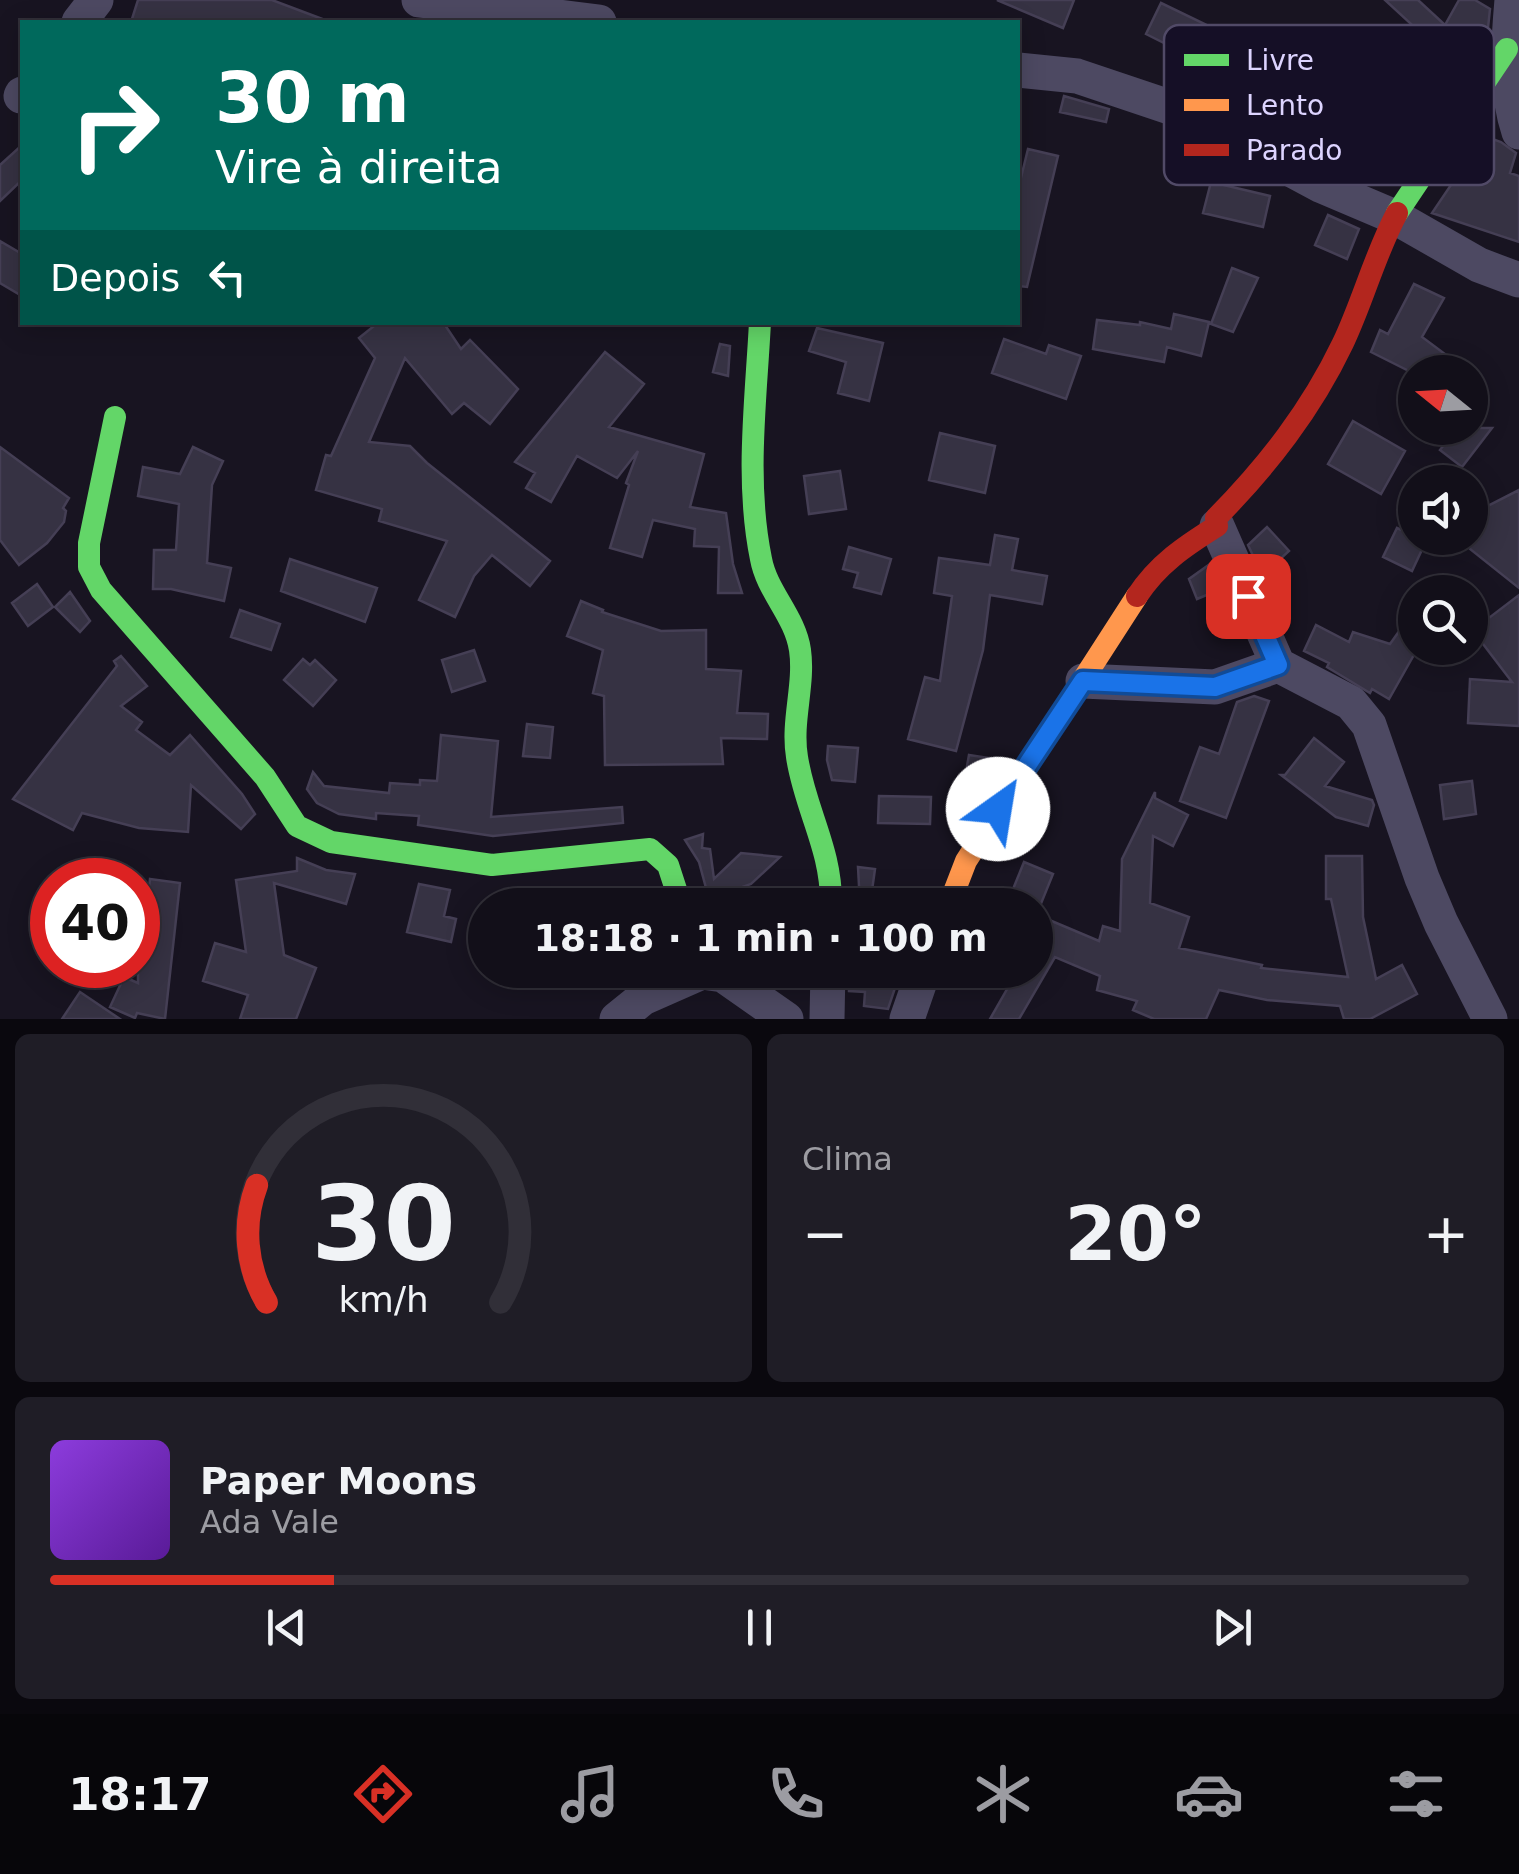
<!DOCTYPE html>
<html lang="pt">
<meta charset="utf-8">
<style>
:root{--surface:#120f19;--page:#1f1d26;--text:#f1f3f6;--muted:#9c9ca2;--line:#312f38;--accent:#d93025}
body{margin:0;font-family:"DejaVu Sans",sans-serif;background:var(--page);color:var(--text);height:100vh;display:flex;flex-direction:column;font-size:38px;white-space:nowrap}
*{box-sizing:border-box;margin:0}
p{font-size:32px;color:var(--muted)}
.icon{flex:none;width:55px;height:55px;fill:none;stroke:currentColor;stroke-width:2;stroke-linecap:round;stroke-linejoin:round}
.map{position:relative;height:1019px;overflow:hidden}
.details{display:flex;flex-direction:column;gap:15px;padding:15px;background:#0a080e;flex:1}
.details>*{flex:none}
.banner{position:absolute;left:20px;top:20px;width:1000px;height:305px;border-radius:0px;box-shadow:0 5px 25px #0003,0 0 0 2px var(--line);background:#00695c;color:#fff;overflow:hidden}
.needle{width:65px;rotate:288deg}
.controls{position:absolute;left:1398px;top:355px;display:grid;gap:20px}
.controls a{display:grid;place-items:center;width:90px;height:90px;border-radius:50%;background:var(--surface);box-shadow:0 5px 25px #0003,0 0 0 2px var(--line);font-size:50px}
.speed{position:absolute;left:30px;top:858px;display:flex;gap:20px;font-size:50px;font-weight:700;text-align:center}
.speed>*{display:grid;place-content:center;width:130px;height:130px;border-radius:50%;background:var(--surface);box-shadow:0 5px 25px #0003,0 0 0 2px var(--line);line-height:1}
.speed .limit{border:15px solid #d22;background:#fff;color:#111}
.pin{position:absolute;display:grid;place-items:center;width:85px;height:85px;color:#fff;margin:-42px;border-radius:20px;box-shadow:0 5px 15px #0006}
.me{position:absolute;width:110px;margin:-55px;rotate:32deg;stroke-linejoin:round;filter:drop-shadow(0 0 8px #0008)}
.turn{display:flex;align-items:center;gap:35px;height:210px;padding:0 30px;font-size:45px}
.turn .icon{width:130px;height:130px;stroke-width:2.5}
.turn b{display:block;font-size:70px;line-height:85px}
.then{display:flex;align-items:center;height:95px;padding:0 30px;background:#0003;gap:20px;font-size:38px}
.big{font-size:75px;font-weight:600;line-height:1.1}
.details .card{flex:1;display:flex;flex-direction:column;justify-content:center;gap:15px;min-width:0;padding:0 35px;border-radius:15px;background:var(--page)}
.details .dial{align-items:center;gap:0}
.dial svg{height:260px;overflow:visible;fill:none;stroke:var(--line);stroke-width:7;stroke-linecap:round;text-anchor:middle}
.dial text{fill:var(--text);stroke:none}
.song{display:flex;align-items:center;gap:30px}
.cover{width:120px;height:120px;border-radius:15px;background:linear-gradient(135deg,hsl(270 70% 55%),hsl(270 70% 35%))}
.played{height:10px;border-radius:5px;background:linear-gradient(90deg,var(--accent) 20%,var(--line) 20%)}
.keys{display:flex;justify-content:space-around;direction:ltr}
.heat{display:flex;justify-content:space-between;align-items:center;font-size:55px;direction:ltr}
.details .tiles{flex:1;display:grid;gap:15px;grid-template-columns:1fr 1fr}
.card:last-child{grid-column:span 2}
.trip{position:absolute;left:468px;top:888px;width:585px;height:100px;border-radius:50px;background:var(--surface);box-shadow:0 5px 25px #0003,0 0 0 2px var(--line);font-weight:600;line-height:100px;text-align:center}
.tab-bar{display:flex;height:160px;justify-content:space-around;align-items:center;background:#07060a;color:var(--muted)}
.tab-bar .icon{width:70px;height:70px}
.tab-bar .active{color:var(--accent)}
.tab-bar b{font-size:45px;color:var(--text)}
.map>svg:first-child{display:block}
.building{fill:#363243;stroke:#453f55;stroke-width:2.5}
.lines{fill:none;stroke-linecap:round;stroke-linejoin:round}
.street{stroke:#4d4962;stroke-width:35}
.fast{stroke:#63d668;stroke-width:22}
.slow{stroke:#ff974d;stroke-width:22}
.jam{stroke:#b3261e;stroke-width:22}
.route-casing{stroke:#114b97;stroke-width:25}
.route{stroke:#1a73e8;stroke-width:18}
.key{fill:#150f26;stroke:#514a67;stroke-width:2.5}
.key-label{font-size:28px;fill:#ddd4ff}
</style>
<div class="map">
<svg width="1519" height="1019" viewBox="0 0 1519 1019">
<rect width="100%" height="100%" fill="#181421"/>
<!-- building -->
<path class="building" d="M138,0h134l53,20 -194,2z
M997,0h77l-11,28z
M1385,0h33l27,25 14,-25h16l15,9 -2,19 -40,58 -27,30 -14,-13 -32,55 -11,-7 -11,19 -48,-29 30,-51 39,23 60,-68z
M1161,3l50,24 -15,32 -50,-25z
M1064,96l45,13 -3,13 -46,-10z
M1484,136l17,6 15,11 -6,20 9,3v66l-87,-29z
M22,145v35l-22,21v-36z
M1028,149l30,7 -31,131 -9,-1v-96z
M1211,182l59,14 -7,31 -60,-14z
M1328,215l31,14 -12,30 -32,-14z
M0,241l22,13v42l-22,-13z
M1232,268l26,10 -25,54 -22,-8z
M1414,284l30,14 -22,39 47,35h-58l-40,-20 9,-22 8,4z
M1174,314l35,8 -8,34 -34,-9 -3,15 -71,-13 4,-29 43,5v-3l31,7z
M379,322h64l18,27 9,-9 48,49 -28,35 -26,-21 -12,11 -47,-56 -36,84 41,4 17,17 123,98 -20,25 -38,-31 -18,21 -19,41 -36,-17 28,-59 -68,-20 3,-12 -66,-19 10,-35 5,1 44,-98 -16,-20z
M817,328l66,15 -14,58 -31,-8 8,-31 -37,-11z
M1004,339l42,15 3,-9 32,11 -15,43 -74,-26z
M720,344l10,2 -2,30 -15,-4z
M605,352l39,32 -35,43 95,27 -14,53 36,6 7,51 9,29h-24l1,-46 -25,-1 1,-17 -42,-9 -11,37 -32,-9 19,-63 -3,-2 12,-32 -21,27 -40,-22 -26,46 -25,-14 9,-15 -20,-11z
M1353,421l52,30 -24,43 -53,-30z
M1457,428h35l-30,39 -22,-17z
M940,433l55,13 -10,47 -56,-13z
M0,447l69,51 -6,10 3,3 -2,11 -17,21 -28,22 -19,-25z
M193,447l30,14 -11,24 -5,78 24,5 -7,33 -53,-12h-18l1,-39h22l3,-46 -41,-8 5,-29 37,7z
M840,471l6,38 -37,5 -5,-38z
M1519,490v98l-49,-39v-34z
M1267,527l22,24 -24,22 -8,-9 -9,-19z
M1397,528l29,13 -14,30 -29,-14z
M995,535l23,4 -6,31 35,6 -5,28 -52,-9 -7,55 -27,101 -48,-12 17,-62 15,4 12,-85 -18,-3 5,-35 51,7z
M849,547l42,12 -10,35 -27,-7 4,-14 -15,-4z
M290,559l87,29 -12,34 -84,-31z
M1210,564l11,25 -24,10 -8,-20z
M37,584l16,23 -25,19 -16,-23z
M70,592l20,29 -10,11 -25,-25z
M1519,595v131l-51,-3 2,-44 42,3 -35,-46v-9z
M581,601l22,9 -1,2 59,19 45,-1v39l35,2 -4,42 31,1 -1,25 -46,-1 2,26 -118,1 -1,-69 -11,-3 10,-43 -36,-14z
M1415,609v44l-26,46 -17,-10 -2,4 -43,-26 2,-4 -25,-12 12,-26 33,17 4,-10 37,12z
M240,610l40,14 -9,26 -40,-13z
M474,650l11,31 -33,11 -10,-32z
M121,656l26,30 -26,20 21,16 -6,8 34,25 20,-20 52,59 13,20 -14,15 -50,-44 -3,47 -49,-4 -57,-15 -9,17 -60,-31 104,-133 -3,-5z
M303,659l7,6 5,-5 21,20 -23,26 -29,-26z
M1254,696l15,5 -43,117 -46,-17 20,-54 19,7 18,-52z
M527,724l26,3 -3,31 -27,-2z
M441,735l57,6 -7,76 131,-10 1,16 -130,13 -75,-11 1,-9 -43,-3v6l-37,-5 -22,-11 -10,-14 6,-17 11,14 65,7 1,-10 30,2v-5l17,1z
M1314,738l30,24 -19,24 47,14 2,5 -6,21 -32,-9 -55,-42h4z
M828,746l30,2 -3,34 -23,-2 -5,-20z
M969,755l26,4 -19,31 -13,-2z
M1472,781l4,33 -32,5 -4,-34z
M1155,792v6l33,17 -15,31 -20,-10 -3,67 39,14 -10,31 83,17 -1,3 87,9 -17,-78h-5v-43h36l1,61 13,62 26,-14 15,29 -47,25h-26l-4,-13 -73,-6 -48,-10 -13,29h-52l-21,-9 4,-9 -40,-11 3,-14 -45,-19 -36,62h-29l28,-49h17v-56l64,27 4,-15 17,5 2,-72z
M879,796l52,1 -1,27 -52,-1z
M703,834l-1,14 8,1 4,30 27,-26 39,4 -29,27 -42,15 -10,-37 -14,-22z
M297,858l29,12 29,4 -9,30 -72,-21 10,72 32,13 -20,51h-56l8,-24 -45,-14 12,-38 31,9 -10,-72 61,-9z
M1024,862l29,12 -15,37 -3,-6h-11l-15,-6z
M858,867l17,2 -5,36h-10z
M150,879l30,4 -15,136 -28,-6 -2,5 -25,-11 14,-30 14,6v-73l10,-10z
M419,884l31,6 -6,26 12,3 -5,23 -44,-10z
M849,970h52l-13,39 -24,-3 1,-14 -16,-1z
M80,992l40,27h-58z"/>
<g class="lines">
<!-- street -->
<path class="street" d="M419,0l180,22
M1512,0c-4,44 -7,90 7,132
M79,22l17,-22
M1018,70l59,6 140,47 64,41 41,22 73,31 84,48 40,15
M21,96l1,-2
M1217,526l61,139 73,38 18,22 53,153 19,45 49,96
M1083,681l132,6 63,-22
M617,1019l26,-21 59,-26 21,3 63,44
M827,1019l1,-49
M907,1019l17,-49"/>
<!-- fast -->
<path class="fast" d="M1397,213l110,-164
M760,322c-4,78 -15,159 1,237 6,33 34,57 39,91 5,35 -9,71 -3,107 8,53 35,92 34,148
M115,417l-26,126v24l12,23 164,187 32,49 34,16 161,23 158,-16 18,16 13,40"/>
<!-- slow -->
<path class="slow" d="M949,905l17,-44 171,-265"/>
<!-- jam -->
<path class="jam" d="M1137,596c21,-32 48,-50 80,-70l-1,-8c52,-53 95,-108 127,-175 20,-42 32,-89 54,-130"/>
</g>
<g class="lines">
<defs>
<path id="route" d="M998,809l85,-128 132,6 63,-22 -30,-69"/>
</defs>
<!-- route casing -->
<use href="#route" class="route-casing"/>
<!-- route -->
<use href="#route" class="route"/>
</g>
<!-- legend -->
<rect x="1164" y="25" width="330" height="160" rx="15" class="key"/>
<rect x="1184" y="54" width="45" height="12" fill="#63d668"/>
<rect x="1184" y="99" width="45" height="12" fill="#ff974d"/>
<rect x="1184" y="144" width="45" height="12" fill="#b3261e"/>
<g class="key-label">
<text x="1246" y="70">Livre</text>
<text x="1246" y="115">Lento</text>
<text x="1246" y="160">Parado</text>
</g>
</svg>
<div class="controls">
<a><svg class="needle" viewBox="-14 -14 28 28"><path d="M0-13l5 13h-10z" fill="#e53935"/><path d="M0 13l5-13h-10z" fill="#9c9ca2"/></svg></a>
<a><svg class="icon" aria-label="sound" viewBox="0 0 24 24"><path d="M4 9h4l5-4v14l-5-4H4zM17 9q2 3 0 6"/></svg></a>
<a><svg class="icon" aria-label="search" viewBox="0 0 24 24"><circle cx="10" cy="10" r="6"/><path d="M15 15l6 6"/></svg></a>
</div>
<div class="speed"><div class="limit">40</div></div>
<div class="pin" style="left:1248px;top:596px;background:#d93025"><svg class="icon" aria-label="arrive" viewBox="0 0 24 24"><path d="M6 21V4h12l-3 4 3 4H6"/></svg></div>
<svg class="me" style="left:998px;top:809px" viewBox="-20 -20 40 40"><circle r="19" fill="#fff"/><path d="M0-13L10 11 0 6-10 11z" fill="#1a73e8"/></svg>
<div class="trip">18:18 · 1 min · 100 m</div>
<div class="banner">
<div class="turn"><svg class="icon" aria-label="right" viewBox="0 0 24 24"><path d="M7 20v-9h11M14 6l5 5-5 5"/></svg><div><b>30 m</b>Vire à direita</div></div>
<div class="then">Depois<svg class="icon" aria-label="left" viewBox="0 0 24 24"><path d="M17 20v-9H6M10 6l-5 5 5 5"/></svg></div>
</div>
</div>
<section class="details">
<div class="tiles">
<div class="card dial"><svg viewBox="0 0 100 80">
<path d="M14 69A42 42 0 1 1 86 69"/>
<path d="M14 69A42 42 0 0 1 11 33" stroke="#d93025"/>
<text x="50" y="56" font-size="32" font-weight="700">30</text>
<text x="50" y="72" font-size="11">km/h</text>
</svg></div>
<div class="card"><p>Clima</p>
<div class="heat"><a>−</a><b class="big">20°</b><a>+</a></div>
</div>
<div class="card">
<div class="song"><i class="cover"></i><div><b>Paper Moons</b><p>Ada Vale</p></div></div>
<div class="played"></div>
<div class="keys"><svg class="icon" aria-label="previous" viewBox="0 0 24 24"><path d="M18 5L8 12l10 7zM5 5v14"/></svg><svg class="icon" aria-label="pause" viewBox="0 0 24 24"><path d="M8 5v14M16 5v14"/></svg><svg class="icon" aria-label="next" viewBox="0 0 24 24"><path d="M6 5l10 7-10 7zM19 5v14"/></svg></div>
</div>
</div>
</section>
<nav class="tab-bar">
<b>18:17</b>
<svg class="icon active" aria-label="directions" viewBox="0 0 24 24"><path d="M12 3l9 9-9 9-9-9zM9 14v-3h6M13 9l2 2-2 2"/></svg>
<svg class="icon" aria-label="music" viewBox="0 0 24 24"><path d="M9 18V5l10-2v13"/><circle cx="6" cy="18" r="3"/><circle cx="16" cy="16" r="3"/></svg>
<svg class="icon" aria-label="phone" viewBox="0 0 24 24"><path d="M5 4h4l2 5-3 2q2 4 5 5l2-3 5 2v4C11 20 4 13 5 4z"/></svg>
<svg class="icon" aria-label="climate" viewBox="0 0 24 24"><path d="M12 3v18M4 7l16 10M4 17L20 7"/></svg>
<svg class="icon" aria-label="car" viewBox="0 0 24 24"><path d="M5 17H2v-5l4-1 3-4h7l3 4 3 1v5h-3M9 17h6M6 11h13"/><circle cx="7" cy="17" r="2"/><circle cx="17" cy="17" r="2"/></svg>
<svg class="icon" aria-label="filters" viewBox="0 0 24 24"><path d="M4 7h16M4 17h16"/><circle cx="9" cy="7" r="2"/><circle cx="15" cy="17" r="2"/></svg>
</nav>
